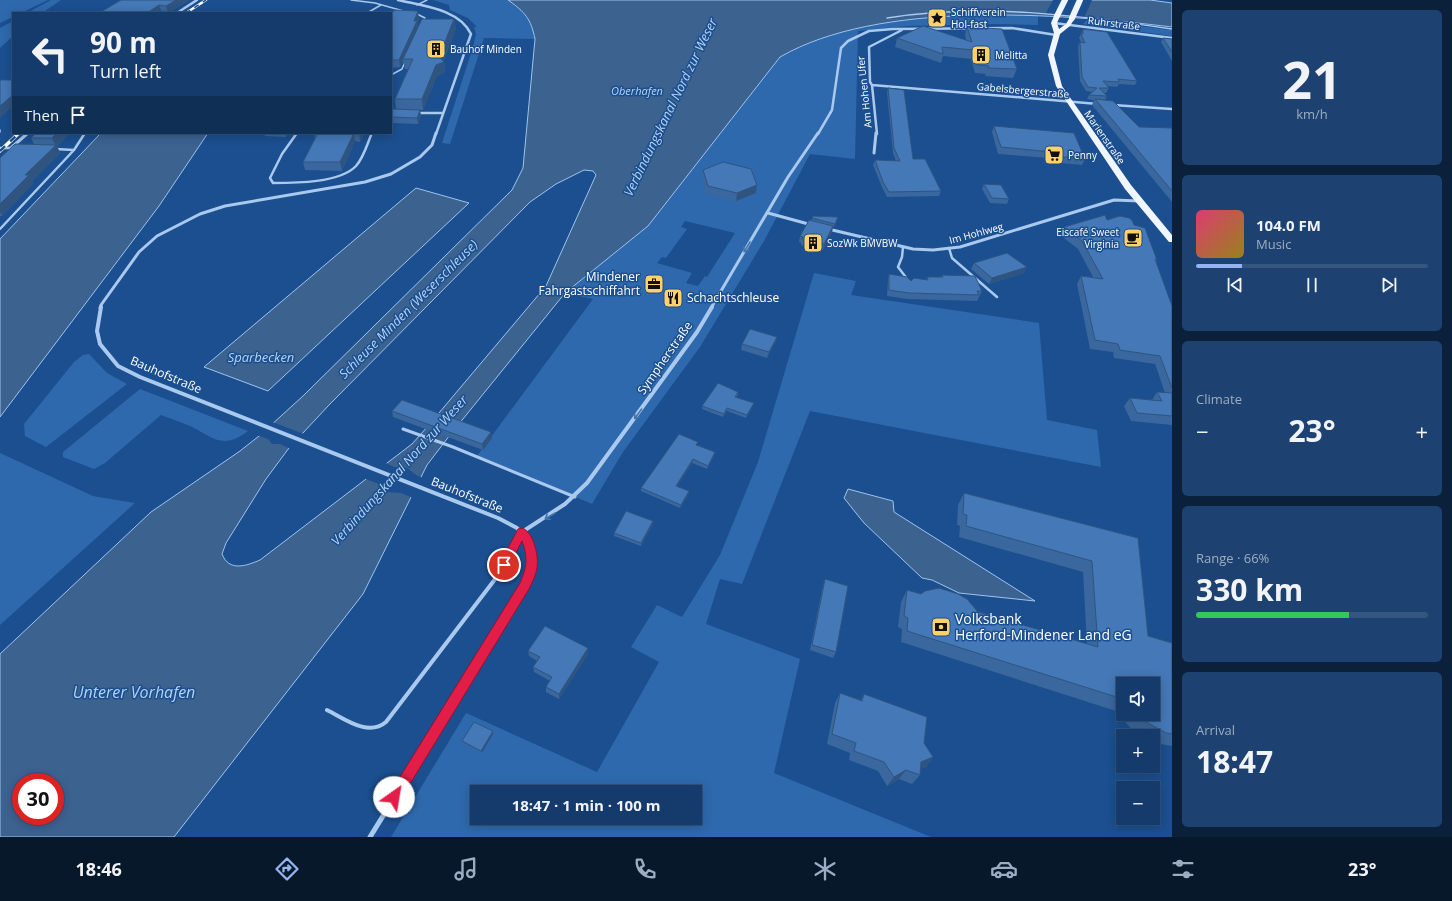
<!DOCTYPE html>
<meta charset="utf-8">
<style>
:root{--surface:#143b6b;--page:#1d4271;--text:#f1f3f6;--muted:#9dadc1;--line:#33557e;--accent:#95b2f1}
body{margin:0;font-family:"Open Sans",sans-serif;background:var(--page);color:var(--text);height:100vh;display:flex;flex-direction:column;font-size:15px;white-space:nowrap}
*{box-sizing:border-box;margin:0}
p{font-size:13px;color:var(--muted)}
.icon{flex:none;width:22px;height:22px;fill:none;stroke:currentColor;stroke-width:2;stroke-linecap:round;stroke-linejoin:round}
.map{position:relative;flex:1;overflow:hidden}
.drawer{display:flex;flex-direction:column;gap:10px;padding:10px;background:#0b203b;width:280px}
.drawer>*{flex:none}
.hud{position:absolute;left:12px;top:12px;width:380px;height:122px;border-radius:0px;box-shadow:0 2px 10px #0003,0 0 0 1px var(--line);background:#143b6b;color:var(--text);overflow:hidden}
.controls{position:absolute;left:1116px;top:677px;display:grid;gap:8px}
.controls a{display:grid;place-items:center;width:44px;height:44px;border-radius:0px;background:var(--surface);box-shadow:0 2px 10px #0003,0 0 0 1px var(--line);font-size:20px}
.speed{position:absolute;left:12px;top:773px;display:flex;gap:8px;font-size:20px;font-weight:700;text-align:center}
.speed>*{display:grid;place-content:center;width:52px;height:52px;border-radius:50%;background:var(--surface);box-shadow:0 2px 10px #0003,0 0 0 1px var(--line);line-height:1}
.speed .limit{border:6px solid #d22;background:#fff;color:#111}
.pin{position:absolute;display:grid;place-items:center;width:34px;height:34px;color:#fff;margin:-17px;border:2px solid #fff;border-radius:50%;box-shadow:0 1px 4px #0007}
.me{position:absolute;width:44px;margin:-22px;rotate:32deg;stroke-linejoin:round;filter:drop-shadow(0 0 3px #0008)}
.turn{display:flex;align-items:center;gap:14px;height:84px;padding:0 12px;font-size:18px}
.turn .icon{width:52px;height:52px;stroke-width:2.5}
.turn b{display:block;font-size:28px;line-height:34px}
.then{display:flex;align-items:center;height:38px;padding:0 12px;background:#0003;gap:8px;font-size:15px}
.big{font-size:30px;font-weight:700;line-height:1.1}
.drawer .widget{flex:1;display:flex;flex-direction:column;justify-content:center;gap:6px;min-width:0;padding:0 14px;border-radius:6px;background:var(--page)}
.drawer .dial{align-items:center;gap:0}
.dial b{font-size:52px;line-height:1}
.song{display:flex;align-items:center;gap:12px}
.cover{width:48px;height:48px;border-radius:6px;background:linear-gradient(135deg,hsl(340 70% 55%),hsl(50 70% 35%))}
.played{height:4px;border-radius:2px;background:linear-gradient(90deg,var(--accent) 20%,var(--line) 20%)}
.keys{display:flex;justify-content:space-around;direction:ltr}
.heat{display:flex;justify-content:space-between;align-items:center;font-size:22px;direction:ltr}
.charge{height:6px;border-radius:3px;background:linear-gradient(90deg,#34c759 66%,var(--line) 0)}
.trip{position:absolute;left:470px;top:785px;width:232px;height:40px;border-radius:0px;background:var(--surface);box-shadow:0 2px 10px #0003,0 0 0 1px var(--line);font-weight:700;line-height:40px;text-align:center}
.tabs{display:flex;height:64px;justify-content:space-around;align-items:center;background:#08182b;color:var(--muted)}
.tabs .icon{width:28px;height:28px}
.tabs .active{color:var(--accent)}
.tabs b{font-size:18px;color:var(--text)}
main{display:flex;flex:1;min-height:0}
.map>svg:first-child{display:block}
.green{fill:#2e69ad;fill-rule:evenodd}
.water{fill:#3c6290;stroke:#9cc4f0;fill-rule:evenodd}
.pier{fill:#1b4f8f}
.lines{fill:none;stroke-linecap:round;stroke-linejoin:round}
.lane-far3{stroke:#a9c9ee;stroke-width:1.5}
.lane-far2{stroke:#a9c9ee;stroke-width:2.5}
.lane-far1{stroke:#a9c9ee;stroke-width:3}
.lane{stroke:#a9c9ee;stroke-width:4}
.street-far3{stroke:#a9c9ee;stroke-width:2.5}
.street-far2{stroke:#a9c9ee;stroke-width:3}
.street-far1{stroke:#a9c9ee;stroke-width:4}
.street{stroke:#a9c9ee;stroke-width:5}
.primary{fill:#f0f6ff;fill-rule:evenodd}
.rail-far1-casing{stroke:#fff;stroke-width:2.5}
.rail-casing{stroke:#fff;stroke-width:3.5}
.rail-far1{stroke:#1b4f8f;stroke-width:1.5;stroke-dasharray:5;stroke-linecap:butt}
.rail{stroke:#1b4f8f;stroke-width:2.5;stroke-dasharray:7;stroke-linecap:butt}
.primary-bridge{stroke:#f0f6ff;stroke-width:6}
.wall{fill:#3a679d;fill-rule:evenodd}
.shaded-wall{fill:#305480}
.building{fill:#4478b7;stroke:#305480}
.oneway{stroke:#4674ac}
.route{fill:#e11d48;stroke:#92132f}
.labels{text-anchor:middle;stroke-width:3;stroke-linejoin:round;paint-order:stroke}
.far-poi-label{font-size:10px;fill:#fff;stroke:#1b4f8f;text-anchor:start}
.far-street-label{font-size:10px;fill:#fff;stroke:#1b4f8f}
.far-water-label{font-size:11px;font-style:italic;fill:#b5d3f5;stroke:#1b4f8f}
.poi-label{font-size:12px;fill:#fff;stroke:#1b4f8f;text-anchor:end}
.street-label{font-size:12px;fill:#fff;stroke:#1b4f8f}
.water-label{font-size:13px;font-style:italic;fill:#b5d3f5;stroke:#1b4f8f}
.near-poi-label{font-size:14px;fill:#fff;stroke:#1b4f8f;text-anchor:start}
.near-water-label{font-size:16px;font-style:italic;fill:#b5d3f5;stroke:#1b4f8f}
</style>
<main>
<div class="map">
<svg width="1172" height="837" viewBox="0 0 1172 837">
<rect width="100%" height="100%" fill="#1b4f8f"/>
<!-- green -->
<path class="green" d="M0,0h48l-27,13h-8v4l-13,6z
M51,0h10l-19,13h-15z
M433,0h75l14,10 10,14 3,15 -51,-1 -34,106 -8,-1 31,-96 3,-13 -2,-7h3l-9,-9 -18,-8 -1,-5z
M958,8l80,2v15l-45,-1 -85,2 -50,5 -3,128 -45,-5 -46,87 -64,106 -77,105 -31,52 -115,-48 116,-157 -28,-6 83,-67 132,-169c49,-41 117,-46 178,-49zM685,221l50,12 -28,44 -2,-1 -7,10 -12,-3 6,-10 -35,-10 5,-6 4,1 21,-29 -6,-2z
M1087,20l85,10v6l-89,-12z
M13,21v15l-13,12v-20z
M814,273l42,8 -5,14 188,28 8,97 50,10 4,37 -291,-56 -68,173 -22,-5 -14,45 94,35 -26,114 157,64h-540l75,-124 131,59 62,-110 -28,-15 26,-42 25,12 38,-62 38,-93zM477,792h218v26h-218z
M89,354l18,19 20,11 -81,63 -21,-11 -1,-12 50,-62 9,-7z
M140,389l108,42c-25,19 -34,7 -58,-5 -9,-4 -19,-7 -29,-11l-56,48 -11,6 -31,-12v-5z
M0,453l93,43 42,7 -135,122z"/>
<!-- water -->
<path class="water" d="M508,0h642l22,3v24c-116,-14 -293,-27 -392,30l-132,169 -83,67 -115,142 -23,30 -64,129 -189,243h-174v-183l151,-142 89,-61 19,-15 44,-40 209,-206 11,-22 12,-129c-4,-20 -10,-27 -27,-39zM584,170l9,1 3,4 -50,111 -118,140 -16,18 -152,116c-14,6 -31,12 -38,-6l4,-11 40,-64 23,-31 40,-43 201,-203 26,-18zM21,782h34v34h-34z
M101,133h107l-49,73 -159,211v-178z
M416,188l53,15 -201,188 -64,-24z
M848,489l45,12 1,11 141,89 -76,-8 -27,-13 -10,-2 -58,-55 -20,-25z"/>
<!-- pier -->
<path class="pier" d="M1053,0h39l-8,18 -38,-5z
M272,422l32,12 -13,15 -11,-5h-8l-4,-5 -11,-4z
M384,462l10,5 13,1 9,7 7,3 -10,20 -12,-5 -14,-1 -9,-6 1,-2 -16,-6z"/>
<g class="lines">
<!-- lane-far3 -->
<path class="lane-far3" d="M351,0l24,3 32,9
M417,5l10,-5
M367,13l14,-8
M417,14l8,4 -2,4
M887,18c98,-15 188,-3 285,11
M391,75l11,-6 3,-7
M0,130v2"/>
<!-- lane-far2 -->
<path class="lane-far2" d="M297,133l-15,21 -12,24 3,5c22,0 67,0 83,-17 8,-9 11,-22 16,-33
M0,148h14
M55,149l19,1
M0,229l74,-79 11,-17
M903,247l-1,10 -4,10 10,13
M949,248l3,10 45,39"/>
<!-- lane-far1 -->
<path class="lane-far1" d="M403,429l50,18 122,50
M519,537l3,-5"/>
<!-- lane -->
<path class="lane" d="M327,710c18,9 41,27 59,12l113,-148 21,-38"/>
<!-- street-far3 -->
<path class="street-far3" d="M398,0c25,6 61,9 73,34l-35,100
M177,13l20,-13
M1054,23l118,15
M872,85l226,19
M1113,105l59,4
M417,113h25
M818,134l14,-24 9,-62 7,-7 21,-10 24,-2 119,-1 44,7
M877,134l-5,-49 -2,-3 -1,-35 33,-17"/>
<!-- street-far2 -->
<path class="street-far2" d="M12,147l16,-14
M874,153l2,-20
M768,213l44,12
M828,229l85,20 20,1 27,-3 154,-47 25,1
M100,308l1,-3 38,-53 18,-16 43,-22 25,-8 140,-24 26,-8 29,-17 12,-12 4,-12
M711,308l77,-131 30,-44"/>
<!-- street-far1 -->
<path class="street-far1" d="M101,307l-4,24 3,13 18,22 22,11 358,141 19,10 8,9
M522,532l43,-28 22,-21 110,-151 15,-25"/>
<!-- street -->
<path class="street" d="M370,837l155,-251c6,-16 11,-35 0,-50"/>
<!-- primary -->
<path class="primary" d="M1057,14l3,2 -3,7 2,6 7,-5 4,-7 5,1 -5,8 -10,8 -6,21 8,31 69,99 41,50v7h-3l-44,-53 -69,-103 -8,-31 6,-22 -3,-10 3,-7z"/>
<defs>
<path id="rail-far1" d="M186,13l20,-13"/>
<path id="rail" d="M0,151l19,-18"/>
</defs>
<!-- rail-far1 casing -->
<use href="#rail-far1" class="rail-far1-casing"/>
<!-- rail casing -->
<use href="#rail" class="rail-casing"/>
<!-- rail-far1 -->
<use href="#rail-far1" class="rail-far1"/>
<!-- rail -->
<use href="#rail" class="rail"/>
<!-- primary-bridge -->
<path class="primary-bridge" d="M1057,16l8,-16
M1072,18l8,-18"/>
</g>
<!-- wall -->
<path class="wall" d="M189,0l-21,13 -6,-1 -2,1h-61z
M391,16l28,3 -2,4 1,4 36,-8 2,10 -13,32 1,1 1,10 -8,4 -14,34h-11l9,5 -3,9 -27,-1v-10l5,-4 -1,-10 13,-30h-3l-2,-8 -3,6 -9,1z
M967,27l50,42 -4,9 -28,-2 1,-2 -11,-1 -4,-14 -28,-3 -2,7 -46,-16 2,-9 69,2 -1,-5z
M1083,29l54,52 -2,4 -16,-1 -2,3 -10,-1 2,2 -3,5h-2l3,3 -2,4 34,27 33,1v74l-80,-97 2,-5 -7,-1 2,-4 3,-3 -6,-1 -6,-10 -2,-35 2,-4h1l-2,-4z
M1163,38l9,1v22l-11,-19z
M888,88l25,71 28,32 -2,5 -52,1 -5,-10 -9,-22 2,-5 21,1 -3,-8 -6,-60z
M994,126l91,33 -3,6 -32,-3 -1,-4 -51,-4 -6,-22z
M36,133h34l-13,13 3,7 -28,28 1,3 -31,32h-2v-58l34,-14 -3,-6z
M264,133h24l-2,4 -21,-1z
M314,133h50l-4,9 -5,-1 -13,30 -37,-1 -2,-8 12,-24z
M703,170l53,23 -20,8 -29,-7 -5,-15z
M984,184l25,15 -2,5 -17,-1 -8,-14z
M838,217l-4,10 -1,-1 -1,6 -9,18 -22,-5v-2l-2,-1 1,-6 11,-15 1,-3z
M1107,220l27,5 23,35 -1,2 16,44v119l-41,-4 -7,-15 6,-8 22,2 5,-8 8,1 -10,-29 -41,-6 -1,-6 -23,-3 -13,-65 4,-8 12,1 -15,-28 -18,-14 4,-8z
M974,263l50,10 -35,11 -18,-15z
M889,274l22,7 15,-1 1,-3h14l1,-2 40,16 -5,10 -70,-2 -20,-3 1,-16z
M777,337l-2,6 -8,15 -26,-8 1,-6z
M738,392v3l-2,2 17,9 -7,12 -19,-7 -4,6 -21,-8v-3z
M392,411l100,27 -9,12 -90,-33z
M698,445l17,7 -1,3 -7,14 -15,-6 -15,23 12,8 -9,14 -39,-17v-3z
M964,493l174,45 10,98 24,7v103l-18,-3h-1v-7h-11l-9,-5 -17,-20 -215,-69 1,-13 -4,-2 3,-25 6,-12 180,54 -4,-72 -124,-35 1,-11 -3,-1 1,-20zM1123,684l30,30h-30z
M653,524l-12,22 -27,-10v-3z
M825,579l11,73 -3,6 -23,-8 13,-65z
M588,648v6l-29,45 -13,-7v-5l4,-6 -16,-9 -1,-5 4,-6 -8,-5 -1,-5z
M840,693l21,7 3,-6 60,49 9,14 -7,10 -6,2v6l-8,9 -13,-5 -12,7 -9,-15 -29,-11 1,-7 -23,-9 8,-41z
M493,731v3l-11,19 -19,-10 -1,-2z"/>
<!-- shaded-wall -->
<path class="shaded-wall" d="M176,0h13l-21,13 -2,-7z
M159,5l3,7 -2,1h-13z
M418,11l1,8 -2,4 1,5 -15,31v2l-3,6 -1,-7 15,-39z
M454,19l2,10 -14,33h2l1,10 -8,4 -14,34 -1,-11z
M13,95v11l-13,12v-12z
M420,110l1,5 -3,9 -1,-6z
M57,133h13l-13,13 3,7 -28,28 1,3 -31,32 -2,-4v-8l25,-29 30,-30 -3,-7z
M285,133h3l-2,4z
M354,133l1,8 -13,30 -2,-9z
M359,133h5l-4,9z
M757,185l-1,8 -20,8 1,-8z
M833,226l-1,6 -9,18 1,-6z
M1027,267l-3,6 -35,11 3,-6z
M777,337l-2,6 -8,15 2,-6z
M754,403l-1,3 -7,12 1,-3z
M727,408v3l-4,6 1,-3z
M491,432l1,6 -9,12 -1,-6z
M693,459l-1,4 -16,26v-3z
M689,491v3l-9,14 1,-3z
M653,521v3l-12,22v-3z
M588,648v6l-29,45v-5z
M493,731v3l-11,19 -1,-2z
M933,757l-7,10 -12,5 7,-10z
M906,770l-7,9 -12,7 7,-9z"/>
<!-- building -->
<path class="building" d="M121,0h55l-10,6 -7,-1 -12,8h-48z
M394,10l24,1 -4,10h3l-18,39h-8v-44z
M422,19h32l-15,38 5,5 -8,3 -14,34h-27l18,-40h-10z
M923,26l49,16 -5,-15 35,2 15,40 -29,-1 1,-2 -11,-1 -4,-15 -32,-3 1,7 -46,-16z
M1083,29l24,3 30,49 -19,-2 1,3 -16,-1 6,7h-10l8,8 -18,-1 8,-7 -9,-1 -6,-10 -2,-35 5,1 -4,-9h2z
M1163,38l9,1v13z
M0,80h13v15l-13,11z
M888,88l16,2 9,69h12l16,32 -52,1 -6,-10 -8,-22 25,1 -6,-13z
M1095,99l18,2 26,26 33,1v63z
M393,109l27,1 -3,8 -26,-1v-4z
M994,126l80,7 11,26 -32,-3 -1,-4 -51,-5z
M36,133h21l-5,5h-21z
M318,133h41h-5l-14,29h-37z
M15,144l41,1 -31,30h4l-29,29v-46z
M723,162l28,7 6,16 -20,8 -29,-7 -5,-16z
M984,184l17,1 8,14 -17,-1z
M1105,215l2,5 13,-4 9,2 3,2 2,5 11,3 12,32 -2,-1 17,47v82l-12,-32 -40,-6 -2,-6 -23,-4 -14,-64 22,3 -21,-38 -18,-14z
M813,216l25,1 -3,7 -23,-6z
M809,220l24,6 -9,18 -22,-5 1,-2 -3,-1z
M1007,253l20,14 -35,11 -18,-15z
M889,274l18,3 4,4 3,-3 14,2 -1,-3h16l-1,-2 33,1 7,15h-5l2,4 -70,-2 -20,-3z
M750,329l27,8 -8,15 -27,-8z
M718,383l20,9 -3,5 19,6 -7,12 -20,-7 -3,6 -22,-8z
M1157,392l15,1v23l-35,-3 -7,-15 32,3z
M402,400l89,32 -9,12 -90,-33z
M679,434l19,8 -2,3 19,7 -7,14 -15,-7 -17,27 13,5 -8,14 -40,-17z
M964,493l174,45 10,98 24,7v91l-6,-1 -22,-12 -6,-7h15v-30h-30v15l-216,-68 1,-13 -4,-2 3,-26 14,4 4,-3 14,-3 19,6 9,5 11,13 120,35 -6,-86 -126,-35 1,-11 -4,-1z
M626,511l27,10 -12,22 -27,-10z
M825,579l23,7 -12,66 -24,-7z
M545,626l43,22 -29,46 -13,-7 6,-10 -19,-10 7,-10 -12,-6z
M840,693l22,8 2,-7 63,23 -3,26 9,14 -12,5 -1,13 -14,-5 -12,7 -10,-15 -30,-11 2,-8 -24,-9z
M474,722l19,9 -12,20 -19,-10z"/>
<!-- one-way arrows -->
<defs><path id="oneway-shaft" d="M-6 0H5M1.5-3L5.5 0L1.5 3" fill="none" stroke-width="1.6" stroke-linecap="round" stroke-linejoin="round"/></defs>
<g class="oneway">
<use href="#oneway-shaft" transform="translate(747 247) rotate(121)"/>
<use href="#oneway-shaft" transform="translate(638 414) rotate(126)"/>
<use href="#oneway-shaft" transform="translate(550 516) rotate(150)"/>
</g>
<!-- route -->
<path class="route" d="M522,528c12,4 17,29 15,40 -1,7 -5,15 -8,21l-130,213 -5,2 -4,-2 -2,-5 2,-4 130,-210c7,-16 8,-26 2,-42l-14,27h-8l-1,-3 19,-36z"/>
<!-- icons -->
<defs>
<symbol id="sight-square" viewBox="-11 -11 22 22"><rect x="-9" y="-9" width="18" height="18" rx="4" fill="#ffd166" stroke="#1b4f8f"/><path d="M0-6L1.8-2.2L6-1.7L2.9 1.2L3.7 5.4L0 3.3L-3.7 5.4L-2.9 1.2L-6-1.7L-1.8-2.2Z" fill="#111"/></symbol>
<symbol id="building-square" viewBox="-11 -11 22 22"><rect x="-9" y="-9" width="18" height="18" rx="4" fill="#ffd166" stroke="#1b4f8f"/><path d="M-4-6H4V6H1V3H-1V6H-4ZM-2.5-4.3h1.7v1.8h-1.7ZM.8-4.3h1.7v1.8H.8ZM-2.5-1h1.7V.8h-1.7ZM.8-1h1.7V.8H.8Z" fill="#111"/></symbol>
<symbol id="supermarket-square" viewBox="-11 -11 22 22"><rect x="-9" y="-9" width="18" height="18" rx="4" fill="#ffd166" stroke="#1b4f8f"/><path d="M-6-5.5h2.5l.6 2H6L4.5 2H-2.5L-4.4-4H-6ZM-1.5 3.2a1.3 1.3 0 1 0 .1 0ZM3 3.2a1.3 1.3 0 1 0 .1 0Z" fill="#111"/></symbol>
<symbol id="cafe-square" viewBox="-11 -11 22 22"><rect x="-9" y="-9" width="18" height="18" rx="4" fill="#ffd166" stroke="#1b4f8f"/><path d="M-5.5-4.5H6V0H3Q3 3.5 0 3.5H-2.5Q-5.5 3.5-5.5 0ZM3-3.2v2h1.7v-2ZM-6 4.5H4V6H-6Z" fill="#111"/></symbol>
<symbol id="office-square" viewBox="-11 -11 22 22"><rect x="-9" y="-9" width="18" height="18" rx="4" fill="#ffd166" stroke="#1b4f8f"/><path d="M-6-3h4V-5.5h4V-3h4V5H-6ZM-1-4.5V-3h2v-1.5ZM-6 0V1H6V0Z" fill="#111"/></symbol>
<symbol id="restaurant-square" viewBox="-11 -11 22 22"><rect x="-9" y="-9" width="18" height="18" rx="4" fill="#ffd166" stroke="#1b4f8f"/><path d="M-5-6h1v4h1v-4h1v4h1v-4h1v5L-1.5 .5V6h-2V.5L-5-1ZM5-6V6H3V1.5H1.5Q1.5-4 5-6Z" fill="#111"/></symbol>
<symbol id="bank-square" viewBox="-11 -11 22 22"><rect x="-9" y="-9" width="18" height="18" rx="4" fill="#ffd166" stroke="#1b4f8f"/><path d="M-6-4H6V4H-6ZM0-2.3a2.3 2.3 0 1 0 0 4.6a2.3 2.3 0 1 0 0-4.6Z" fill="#111"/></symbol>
</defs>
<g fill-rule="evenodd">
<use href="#sight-square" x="926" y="7" width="22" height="22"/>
<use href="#building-square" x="425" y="38" width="22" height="22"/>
<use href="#building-square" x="970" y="44" width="22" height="22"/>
<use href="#supermarket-square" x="1043" y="144" width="22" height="22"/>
<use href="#cafe-square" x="1122" y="227" width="22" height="22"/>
<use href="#building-square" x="802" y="232" width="22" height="22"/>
<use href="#office-square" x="643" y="273" width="22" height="22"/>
<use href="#restaurant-square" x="662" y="287" width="22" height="22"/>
<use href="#bank-square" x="930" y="616" width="22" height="22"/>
</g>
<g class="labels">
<!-- far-poi labels -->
<g class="far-poi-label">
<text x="951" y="16">Schiffverein<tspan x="951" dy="12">Hol-fast</tspan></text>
<text x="450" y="53">Bauhof Minden</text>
<text x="995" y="59">Melitta</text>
<text x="1068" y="159">Penny</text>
<text x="1119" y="236" text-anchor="end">Eiscafé Sweet<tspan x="1119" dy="12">Virginia</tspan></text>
<text x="827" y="247">SozWk BMVBW</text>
</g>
<!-- far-street labels -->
<g class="far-street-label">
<text transform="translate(1114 23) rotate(7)" y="4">Ruhrstraße</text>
<text transform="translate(1023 90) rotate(5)" y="4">Gabelsbergerstraße</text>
<text transform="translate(864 92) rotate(-96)" y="4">Am Hohen Ufer</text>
<text transform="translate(1105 137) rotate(55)" y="4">Marienstraße</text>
<text transform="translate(976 233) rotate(-15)" y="4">Im Hohlweg</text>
</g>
<!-- far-water labels -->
<g class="far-water-label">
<text x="637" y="95">Oberhafen</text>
</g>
<!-- poi labels -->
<g class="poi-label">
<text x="640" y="281">Mindener<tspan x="640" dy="14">Fahrgastschiffahrt</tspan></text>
<text x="687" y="302" text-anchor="start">Schachtschleuse</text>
</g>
<!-- street labels -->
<g class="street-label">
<text transform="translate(665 358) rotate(-55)" y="4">Sympherstraße</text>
<text transform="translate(166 375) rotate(23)" y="4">Bauhofstraße</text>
<text transform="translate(467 495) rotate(22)" y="4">Bauhofstraße</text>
</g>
<!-- water labels -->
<g class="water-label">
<text transform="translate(670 107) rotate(-64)" y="5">Verbindungskanal Nord zur Weser</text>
<text transform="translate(408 309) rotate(-45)" y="5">Schleuse Minden (Weserschleuse)</text>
<text x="261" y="362">Sparbecken</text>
<text transform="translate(399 470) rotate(-48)" y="5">Verbindungskanal Nord zur Weser</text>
</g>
<!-- near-poi labels -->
<g class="near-poi-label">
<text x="955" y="624">Volksbank<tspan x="955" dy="16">Herford-Mindener Land eG</tspan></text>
</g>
<!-- near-water labels -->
<g class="near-water-label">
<text x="134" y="698">Unterer Vorhafen</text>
</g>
</g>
</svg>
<div class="controls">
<a><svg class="icon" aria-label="sound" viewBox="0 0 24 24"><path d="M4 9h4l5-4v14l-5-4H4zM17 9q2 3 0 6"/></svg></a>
<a>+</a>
<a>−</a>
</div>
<div class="speed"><div class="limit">30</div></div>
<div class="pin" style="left:504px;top:565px;background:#d93025"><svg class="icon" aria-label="arrive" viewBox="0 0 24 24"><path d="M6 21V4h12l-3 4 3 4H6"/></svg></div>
<svg class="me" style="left:394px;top:797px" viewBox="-20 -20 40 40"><circle r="19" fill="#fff"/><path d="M0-13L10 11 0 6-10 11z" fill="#e11d48"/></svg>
<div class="trip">18:47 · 1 min · 100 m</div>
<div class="hud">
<div class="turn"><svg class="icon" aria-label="left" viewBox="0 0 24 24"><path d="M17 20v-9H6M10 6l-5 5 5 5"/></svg><div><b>90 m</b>Turn left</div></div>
<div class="then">Then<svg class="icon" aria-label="arrive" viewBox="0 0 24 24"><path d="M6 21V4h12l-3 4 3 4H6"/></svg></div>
</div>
</div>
<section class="drawer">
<div class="widget dial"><b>21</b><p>km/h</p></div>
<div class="widget">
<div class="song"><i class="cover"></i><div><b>104.0 FM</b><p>Music</p></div></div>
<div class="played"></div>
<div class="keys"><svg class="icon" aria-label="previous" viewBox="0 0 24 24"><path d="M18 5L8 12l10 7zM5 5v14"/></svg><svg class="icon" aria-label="pause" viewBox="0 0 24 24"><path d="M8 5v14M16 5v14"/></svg><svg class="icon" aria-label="next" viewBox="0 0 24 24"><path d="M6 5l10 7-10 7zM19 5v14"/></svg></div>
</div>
<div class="widget"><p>Climate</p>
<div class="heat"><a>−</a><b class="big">23°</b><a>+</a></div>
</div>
<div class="widget"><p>Range · 66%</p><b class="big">330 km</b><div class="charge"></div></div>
<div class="widget"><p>Arrival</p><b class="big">18:47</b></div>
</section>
</main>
<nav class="tabs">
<b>18:46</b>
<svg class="icon active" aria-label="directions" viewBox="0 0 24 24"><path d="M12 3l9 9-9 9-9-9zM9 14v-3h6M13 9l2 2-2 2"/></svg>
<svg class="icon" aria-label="music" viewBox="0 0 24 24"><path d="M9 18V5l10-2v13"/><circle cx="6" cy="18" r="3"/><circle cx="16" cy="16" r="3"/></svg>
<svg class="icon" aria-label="phone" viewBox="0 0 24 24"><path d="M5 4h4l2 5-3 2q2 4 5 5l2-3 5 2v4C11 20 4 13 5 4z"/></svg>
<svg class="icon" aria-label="climate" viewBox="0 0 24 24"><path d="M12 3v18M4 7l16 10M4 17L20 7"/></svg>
<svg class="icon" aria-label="car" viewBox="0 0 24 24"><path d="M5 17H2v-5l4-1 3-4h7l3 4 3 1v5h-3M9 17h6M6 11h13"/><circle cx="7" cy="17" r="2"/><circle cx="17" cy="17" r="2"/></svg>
<svg class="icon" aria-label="filters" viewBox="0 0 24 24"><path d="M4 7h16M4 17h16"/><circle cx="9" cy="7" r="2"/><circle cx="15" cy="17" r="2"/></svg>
<b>23°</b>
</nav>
